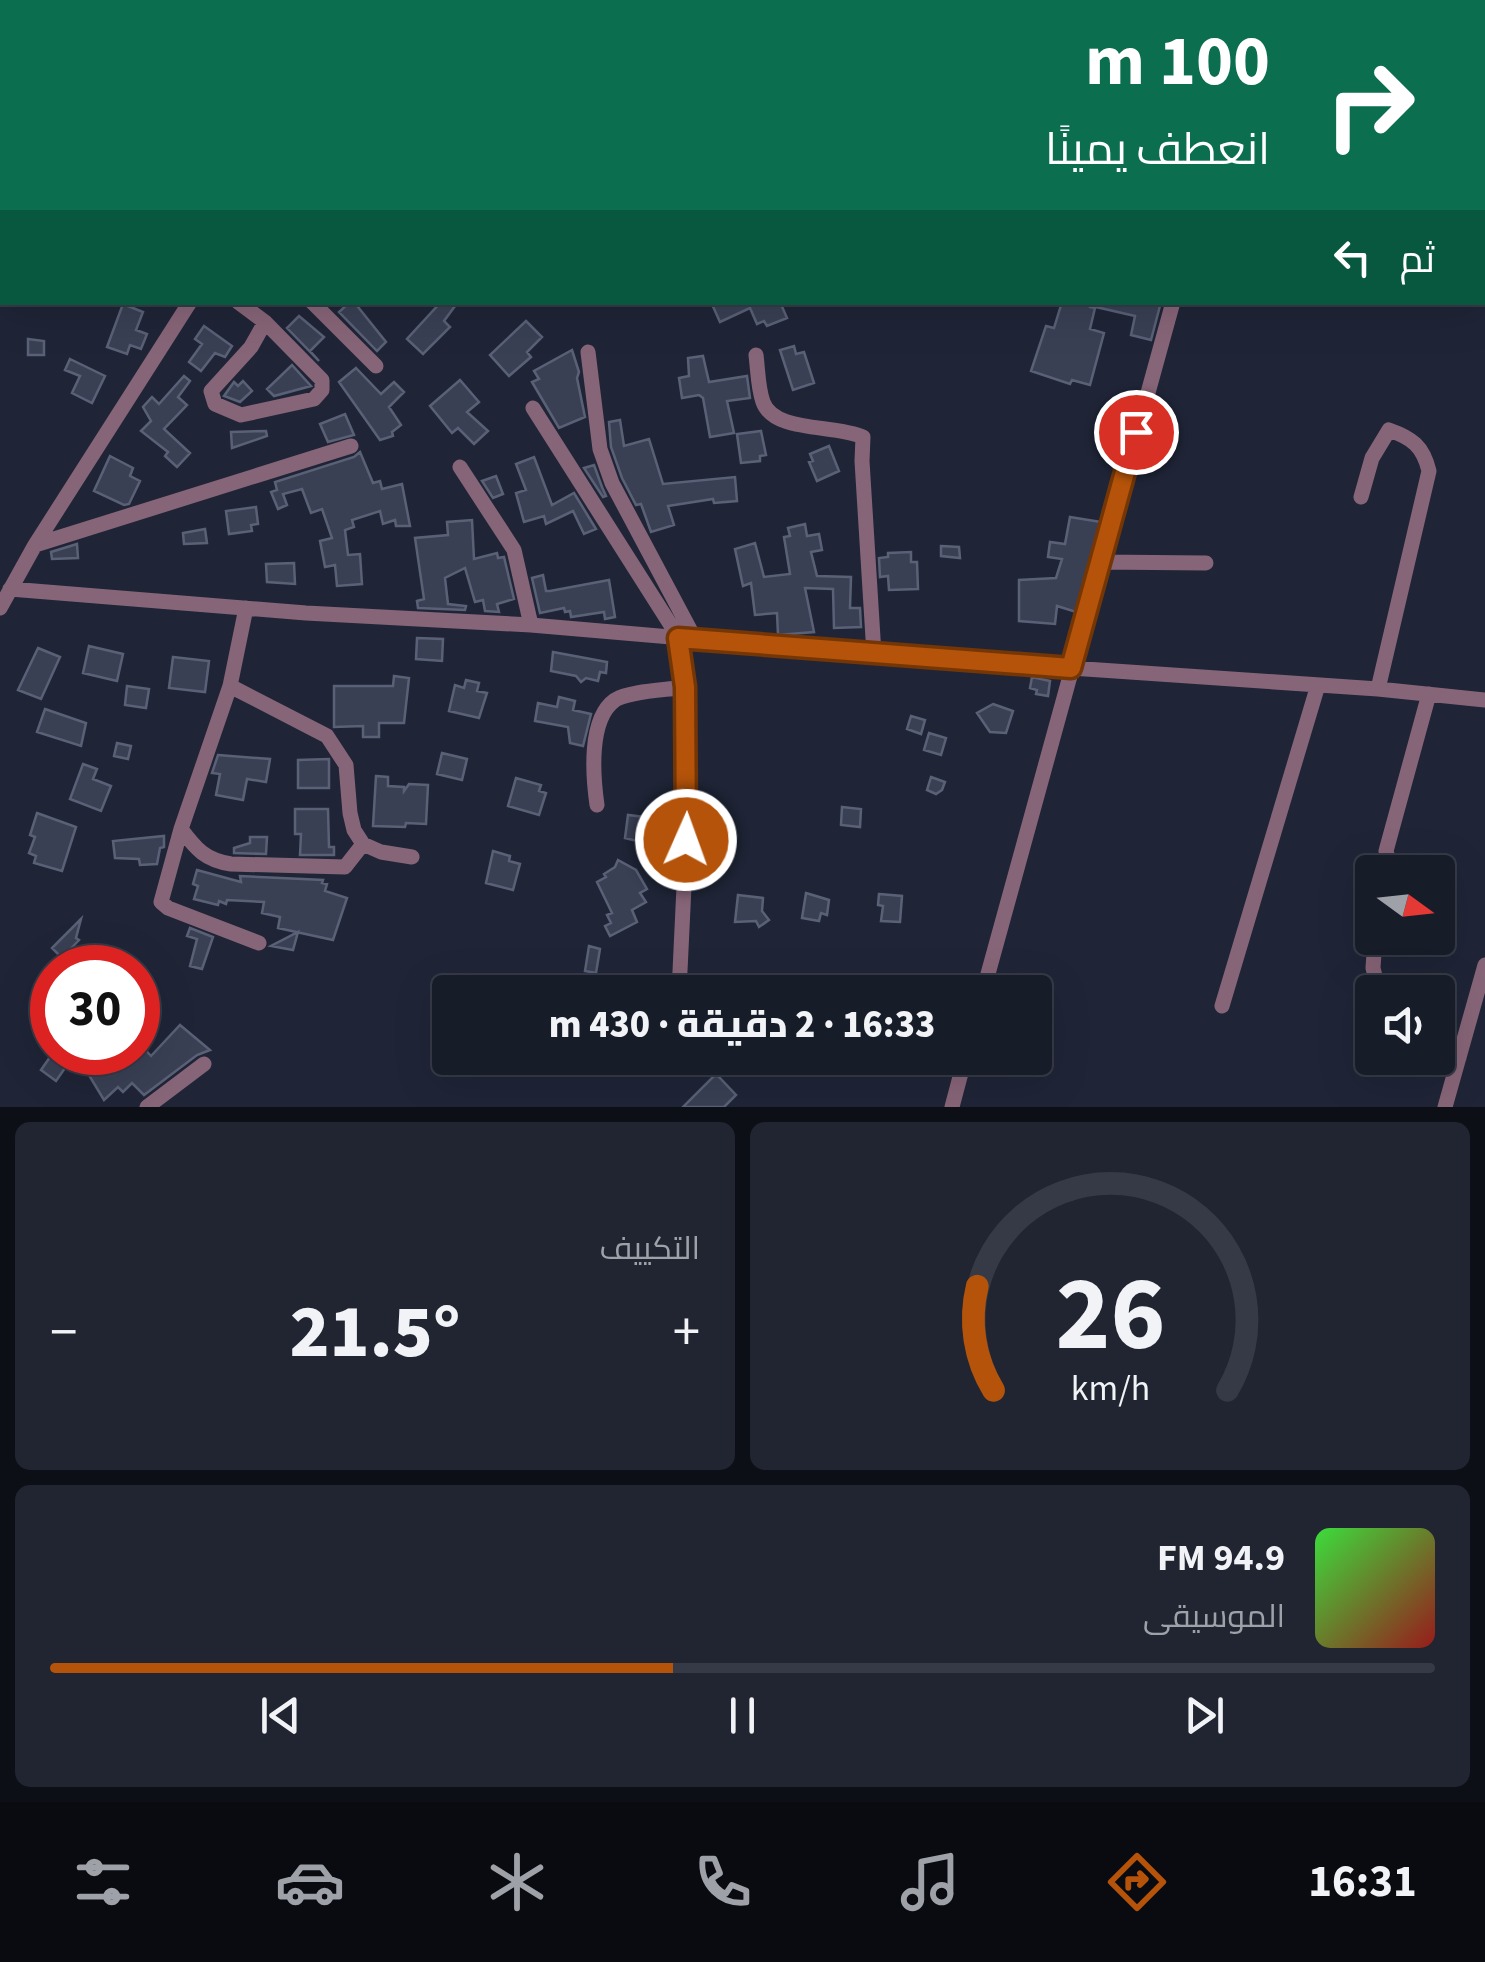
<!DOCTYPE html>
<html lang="ar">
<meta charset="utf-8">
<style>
:root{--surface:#171c29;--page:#202531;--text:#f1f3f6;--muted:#9ea1a8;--line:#363a46;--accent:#b45309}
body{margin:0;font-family:"Source Sans 3",Cairo,sans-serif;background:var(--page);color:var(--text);direction:rtl;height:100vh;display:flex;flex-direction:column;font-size:38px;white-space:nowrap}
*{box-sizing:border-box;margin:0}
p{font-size:32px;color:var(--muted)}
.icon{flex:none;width:55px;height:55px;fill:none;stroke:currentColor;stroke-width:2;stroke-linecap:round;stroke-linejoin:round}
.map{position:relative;height:1107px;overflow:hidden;direction:ltr}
.panel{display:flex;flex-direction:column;gap:15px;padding:15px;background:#0d0f17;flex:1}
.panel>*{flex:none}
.guide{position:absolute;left:0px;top:0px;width:1485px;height:305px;box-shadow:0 10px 40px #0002,0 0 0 2px var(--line);direction:rtl;background:#0b6e4f;color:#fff;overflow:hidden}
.needle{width:65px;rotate:105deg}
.tools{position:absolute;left:1355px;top:855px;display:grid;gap:20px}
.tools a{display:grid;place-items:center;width:100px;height:100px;border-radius:10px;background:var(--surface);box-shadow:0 10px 40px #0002,0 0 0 2px var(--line);font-size:50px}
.speed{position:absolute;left:30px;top:945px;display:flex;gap:20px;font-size:50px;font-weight:700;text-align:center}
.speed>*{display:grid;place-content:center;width:130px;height:130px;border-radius:50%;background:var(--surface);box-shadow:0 10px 40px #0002,0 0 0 2px var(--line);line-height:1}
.speed .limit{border:15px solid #d22;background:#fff;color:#111}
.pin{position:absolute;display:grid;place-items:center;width:85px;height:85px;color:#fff;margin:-42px;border:5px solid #fff;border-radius:50%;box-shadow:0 2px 10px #0007}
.me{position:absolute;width:110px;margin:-55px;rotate:2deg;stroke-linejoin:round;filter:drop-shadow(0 0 8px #0008)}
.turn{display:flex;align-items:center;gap:35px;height:210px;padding:0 50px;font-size:45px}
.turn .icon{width:130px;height:130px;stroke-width:2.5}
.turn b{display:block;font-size:70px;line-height:85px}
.then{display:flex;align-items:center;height:95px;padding:0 50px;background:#0003;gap:20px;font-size:38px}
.big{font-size:75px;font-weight:800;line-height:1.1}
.panel .widget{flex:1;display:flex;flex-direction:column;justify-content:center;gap:15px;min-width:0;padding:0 35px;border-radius:15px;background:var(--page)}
.panel .dial{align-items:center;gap:0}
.dial svg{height:260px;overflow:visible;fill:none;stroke:var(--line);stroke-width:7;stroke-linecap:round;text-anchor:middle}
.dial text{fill:var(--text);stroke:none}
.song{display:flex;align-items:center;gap:30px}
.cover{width:120px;height:120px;border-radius:15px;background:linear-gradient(135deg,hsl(120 70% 55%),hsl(0 70% 35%))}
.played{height:10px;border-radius:5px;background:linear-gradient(90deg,var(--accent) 45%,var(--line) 45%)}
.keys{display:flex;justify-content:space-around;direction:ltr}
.heat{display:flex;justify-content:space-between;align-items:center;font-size:55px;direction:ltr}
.panel .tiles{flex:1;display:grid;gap:15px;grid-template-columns:1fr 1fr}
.widget:last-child{grid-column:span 2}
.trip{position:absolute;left:432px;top:975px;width:620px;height:100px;border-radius:10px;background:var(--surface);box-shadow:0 10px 40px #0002,0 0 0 2px var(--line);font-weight:800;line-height:100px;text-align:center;direction:rtl}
.tabs{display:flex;height:160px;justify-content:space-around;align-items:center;background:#090b10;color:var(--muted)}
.tabs .icon{width:70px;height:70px}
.tabs .active{color:var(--accent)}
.tabs b{font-size:45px;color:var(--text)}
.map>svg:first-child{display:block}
.building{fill:#394054;stroke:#5a6177;stroke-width:2.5}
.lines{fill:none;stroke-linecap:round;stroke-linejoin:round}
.minor{stroke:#876578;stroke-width:15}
.route-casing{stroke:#753606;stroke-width:25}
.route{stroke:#b45309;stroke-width:18}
</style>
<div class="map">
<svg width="1485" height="1107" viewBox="0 0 1485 1107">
<rect width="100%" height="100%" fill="#1f2537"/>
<!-- building -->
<path class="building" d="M350,302h4l32,40 -9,9 -38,-39z
M441,302h17l-14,19 6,6 -27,27 -16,-15z
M711,302h69l7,16 -20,8 -3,-5 -7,3 -7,-16 -30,14z
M1062,302h29l-1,5 5,1 -5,21 14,4 -14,52 -18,-5 -2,4 -39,-13 15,-45 8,2z
M1097,302h64l-10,38 -20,-5 4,-19 -39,-9z
M123,304l20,8 -7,18 11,4 -6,15 -11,-4 -3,9 -20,-7z
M299,316l25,21 -14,14 9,10 -32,-33z
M526,321l16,16 -15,15 4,5 -22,19 -19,-21z
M204,326l28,20 -7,11 -10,-4 -14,18 -12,-9 13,-18 -7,-5z
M28,339l16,2v14h-16z
M794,346l2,8 8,-2 10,31 -21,7 -13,-40z
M572,350l7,22 -2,6 8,39 -26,11 -27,-46 7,-3 -5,-8z
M703,356l6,26 38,-6 3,22 -23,3 7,32 -24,4 -7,-39 -4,-3 -17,3 -3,-20 10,-2 -1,-18z
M70,359l35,17 -13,27 -20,-10 8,-17 -15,-6z
M292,365l19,21 -37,10 -7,-7z
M356,368l25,26 13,-12 10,10 -15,15 12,18 -9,7 1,4 -13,4 -41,-58z
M184,376l6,5 -12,16 9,8 -23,24 26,24 -13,14 -12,-11 3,-4 -27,-21 10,-10 -8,-14 9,-10 7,7z
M460,380l19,22 -12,10 21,19 -14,13 -16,-16 -6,5 -22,-27z
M243,381l9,10 -12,11 -16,-6 10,-14 4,4z
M345,414l9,21 -26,7 -8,-18z
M620,420l4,26 25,-7 14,45 72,-7 2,24 -23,2 -1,-4 -45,7 6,19 -23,7 -10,-28 -5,1 -14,-27 -11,-31 -2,-25z
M266,431l1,5 -35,12 -1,-16z
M761,431l5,24 -6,1v5l-19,2 -4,-29z
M829,446l10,25 -22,10 -8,-19 4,-1 -3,-7z
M360,452l13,31 7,-2 2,8 20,-5 8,42h-14l-1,-6 -12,4 -3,-13 -28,9 2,7 -9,3 3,25 12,-1 2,30 -25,2 -2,-21 -10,2 -5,-26 12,-3 -10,-29 -11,4 -9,-24 -19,5 4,11 -9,4 -7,-17 6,-2 -2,-8 79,-25z
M110,456l23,12 -3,8 10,5 -11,23 -5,1 -30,-14z
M534,457l18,48 22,-12 22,36 -12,5 -11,-23 -27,13 -2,-8 -20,6 -8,-29 10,-3 -10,-26z
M594,465l8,22 4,9 -3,1 -19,-29z
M496,476l7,18 -10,4 -11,-17z
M256,507l2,17 -7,1 1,6 -23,3 -3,-23z
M1070,517l31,5 -25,90 -19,-6 -2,18 -36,-3v-41l37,-2 6,-19 -14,-2 2,-15 15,2z
M472,520l2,39 23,-6 1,5 6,-1 10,42 -17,5 2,8 -14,-1 -2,-11 -8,2 -10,-34 -20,10 3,26 18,2 -1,4 -47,-2 -1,-7 7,-2 -9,-61 33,-3 -1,-13z
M805,524l2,12 12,-2 3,16 -11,2 6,24 34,1 -1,31h10l1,19 -27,1 -1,-39 -28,-1 9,44 -36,3 -1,-22 -22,2 -4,-32 -8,3 -8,-37 20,-6 9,34 26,-3 -6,-37 6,-1 -2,-8z
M205,529l2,14 -23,1 -1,-11z
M77,544l1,14 -26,1 -1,-7z
M941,546l18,1 1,11 -19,-2z
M911,552v10h6l1,27 -29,1 -1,-14 -8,1 -1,-19 9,-1v-4z
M294,563l1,21 -28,-2 -1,-18z
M543,575l3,16h4l59,-11 6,37 -10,2 -1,-7 -33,5 -1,-6 -5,1 -1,-4 -24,5 -8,-35z
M417,638l26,1 -1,22 -26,-2z
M89,646l34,8 -6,27 -34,-8z
M38,648l22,9 -19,42 -23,-9z
M553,652l54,10 -1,11 -6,-1 -2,9 -12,-3 -5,4 -5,-6 -25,-5z
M173,657l36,4 -4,31 -36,-4z
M394,676l15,2 -5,45h-25v14h-16v-11l-29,1v-41h59z
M1032,677l18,4 -2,15 -12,-2 1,-4 -7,-2z
M466,680l13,3 -2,8 10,2 -8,25 -30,-7 6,-26 9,3z
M127,686l22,3 -3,19 -21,-3z
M559,697l16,4 -2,9 18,4 -8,32 -13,-3 -2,-16 -33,-6 3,-18 19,4z
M993,704l20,7 -7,22 -16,-1 -13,-19z
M45,709l41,14 -5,23 -44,-14z
M911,716l14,4 -4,14 -14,-5z
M929,733l17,5 -5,17 -17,-5z
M117,743l14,3 -3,13 -14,-3z
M442,753l25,6 -5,21 -25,-6z
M218,755l52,4 -4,23 -19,-3 -4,21 -27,-5 4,-21 -8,-1z
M329,759v29h-31v-28z
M83,764l14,5 -4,10 18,7 -10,25 -31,-12z
M376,776l12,1v9l16,1v4l5,-7 19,1 -2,39 -20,-1 -1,4 -32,-1z
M931,777l14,5 -3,8 -6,4 -9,-4z
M516,778l25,7 -2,6 7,2 -7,22 -31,-9z
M842,807l19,2 -1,18 -19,-2z
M295,809h33l1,38h5v8h-34l1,-21h-6z
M654,810l13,1 -1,12 6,1 -3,17h-19l-1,3 -24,-6 3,-23 25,3z
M37,813l39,14 -14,44 -28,-8 2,-7 -7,-3 6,-16 -5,-2z
M164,836v11l-4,1 -3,16 -17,1 -1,-6 -24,-1 -2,-17z
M250,837h17l-1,17 -32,-1v-5l16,-5z
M493,851l17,5 -1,5 11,3 -7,26 -27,-7z
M618,860l18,10 11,19 -7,4 6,9 -14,8 5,12 -27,14 -5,-10 6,-3 -4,-8 5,-2 -15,-31 9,-5 -2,-3 11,-7z
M197,870l44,12 -1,-6 83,4 -1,3 5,1 -2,7 22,7 -14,42 -55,-12 2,-11 -18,-4 2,-11 -37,-2 -1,4 -7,-3 -1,4 -24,-6 4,-13 -5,-2z
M806,893l23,7 -2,15 -6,-2 -2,8 -17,-3z
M879,894l23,2 -2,26 -19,-1 2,-15 -5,-1z
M738,895l25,3 -1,13 7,9 -10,7 -3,-6 -21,1z
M81,919l-5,19 3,2 -17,18 -10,-10z
M190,928l23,9 -11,32 -12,-3 7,-27 -10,-3z
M298,932l-5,18 -22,-4z
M589,946l11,3 -4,24 -11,-2z
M180,1025l30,25 -13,5 -53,40 -12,-12 -9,9 -5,-5 -14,13 -29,-48h63v-10l13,14z
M50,1057l15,11 -9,13 -15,-11z
M714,1076h4l18,19 -12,12h-41z"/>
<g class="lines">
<!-- minor -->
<path class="minor" d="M486,0l1,2
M624,0l3,2
M705,0l2,2
M382,2l1,-2
M1059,2l1,-2
M1251,2v-2
M1482,136l3,-1
M0,281h2
M238,302l27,20 57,58v10l-8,9 -73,16 -26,-11 -4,-13 40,-44 14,-25
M312,302l64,64
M588,352l12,97 12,34 83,156
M756,355c2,16 2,33 7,47 11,31 72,22 100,35l-1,24 12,193
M533,408l146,230 6,49 3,115 -9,190
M460,467l54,83 17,75
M1361,497l11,-39 17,-28c23,8 34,16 40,41l-51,218
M35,545l316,-99
M1101,562l105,1
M10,589l296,24 225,12 350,30 497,34 107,11
M0,608l35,-63 155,-243
M246,608l-16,78 -49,143 -20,73 7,6 91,35
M230,686l97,50 19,29 4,48 4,17 9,14 18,8 31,5
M1429,694l-43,157 2,7 11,6 50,1
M597,805c-4,-28 -9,-86 18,-105 14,-9 53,-10 70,-13
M181,829c15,20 24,31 50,35l114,3 18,-23
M1375,938l-2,30 6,24
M983,992l190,-690
M1222,1006l96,-321
M1438,1051l21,7
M147,1107l57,-43
M952,1107l13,-49
M1445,1107l40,-142"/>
</g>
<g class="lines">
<defs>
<path id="route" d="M686,840l-1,-153 -7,-49 393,30 65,-236"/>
</defs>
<!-- route casing -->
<use href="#route" class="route-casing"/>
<!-- route -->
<use href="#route" class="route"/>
</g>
</svg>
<div class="tools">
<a><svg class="needle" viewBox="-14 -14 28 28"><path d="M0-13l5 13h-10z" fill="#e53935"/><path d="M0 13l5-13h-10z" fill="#9ea1a8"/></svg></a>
<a><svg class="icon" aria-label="sound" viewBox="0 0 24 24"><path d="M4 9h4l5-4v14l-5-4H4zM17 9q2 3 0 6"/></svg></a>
</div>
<div class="speed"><div class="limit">30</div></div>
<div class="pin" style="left:1136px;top:432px;background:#d93025"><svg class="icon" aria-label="arrive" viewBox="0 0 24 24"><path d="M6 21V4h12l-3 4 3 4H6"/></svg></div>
<svg class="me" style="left:686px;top:840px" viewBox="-20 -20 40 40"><circle r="17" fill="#b45309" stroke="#fff" stroke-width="3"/><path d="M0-11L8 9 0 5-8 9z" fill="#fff"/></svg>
<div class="trip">16:33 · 2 دقيقة · 430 m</div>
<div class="guide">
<div class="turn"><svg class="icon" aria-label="right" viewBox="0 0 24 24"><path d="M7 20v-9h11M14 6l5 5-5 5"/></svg><div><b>100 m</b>انعطف يمينًا</div></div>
<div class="then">ثم<svg class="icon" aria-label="left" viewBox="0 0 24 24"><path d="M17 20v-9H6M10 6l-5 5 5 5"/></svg></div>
</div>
</div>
<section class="panel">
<div class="tiles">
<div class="widget dial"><svg viewBox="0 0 100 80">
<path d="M14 69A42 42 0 1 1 86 69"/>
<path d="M14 69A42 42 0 0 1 9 37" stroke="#b45309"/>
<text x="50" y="56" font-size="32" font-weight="700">26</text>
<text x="50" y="72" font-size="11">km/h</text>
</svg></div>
<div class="widget"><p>التكييف</p>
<div class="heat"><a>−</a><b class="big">21.5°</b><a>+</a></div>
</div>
<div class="widget">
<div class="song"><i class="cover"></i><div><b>94.9 FM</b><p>الموسيقى</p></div></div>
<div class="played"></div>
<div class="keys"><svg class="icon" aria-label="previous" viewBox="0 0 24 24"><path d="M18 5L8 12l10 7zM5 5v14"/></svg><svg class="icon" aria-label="pause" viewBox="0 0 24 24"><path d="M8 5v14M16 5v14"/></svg><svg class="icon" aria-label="next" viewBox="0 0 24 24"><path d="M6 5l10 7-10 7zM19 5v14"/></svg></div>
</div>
</div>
</section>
<nav class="tabs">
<b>16:31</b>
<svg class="icon active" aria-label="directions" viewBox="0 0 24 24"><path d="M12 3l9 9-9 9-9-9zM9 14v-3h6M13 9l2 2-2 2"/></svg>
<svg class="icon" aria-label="music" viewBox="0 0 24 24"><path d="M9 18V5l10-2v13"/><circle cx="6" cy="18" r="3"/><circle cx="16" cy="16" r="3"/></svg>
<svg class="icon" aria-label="phone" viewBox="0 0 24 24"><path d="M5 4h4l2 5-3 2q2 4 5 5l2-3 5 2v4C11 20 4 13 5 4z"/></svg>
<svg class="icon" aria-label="climate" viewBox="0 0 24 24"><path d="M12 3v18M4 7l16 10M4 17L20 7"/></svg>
<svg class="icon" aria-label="car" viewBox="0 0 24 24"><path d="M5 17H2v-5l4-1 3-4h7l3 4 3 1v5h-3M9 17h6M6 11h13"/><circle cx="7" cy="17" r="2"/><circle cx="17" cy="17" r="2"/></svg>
<svg class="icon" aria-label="filters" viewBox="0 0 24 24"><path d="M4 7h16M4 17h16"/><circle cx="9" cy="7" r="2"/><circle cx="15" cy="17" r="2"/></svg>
</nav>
